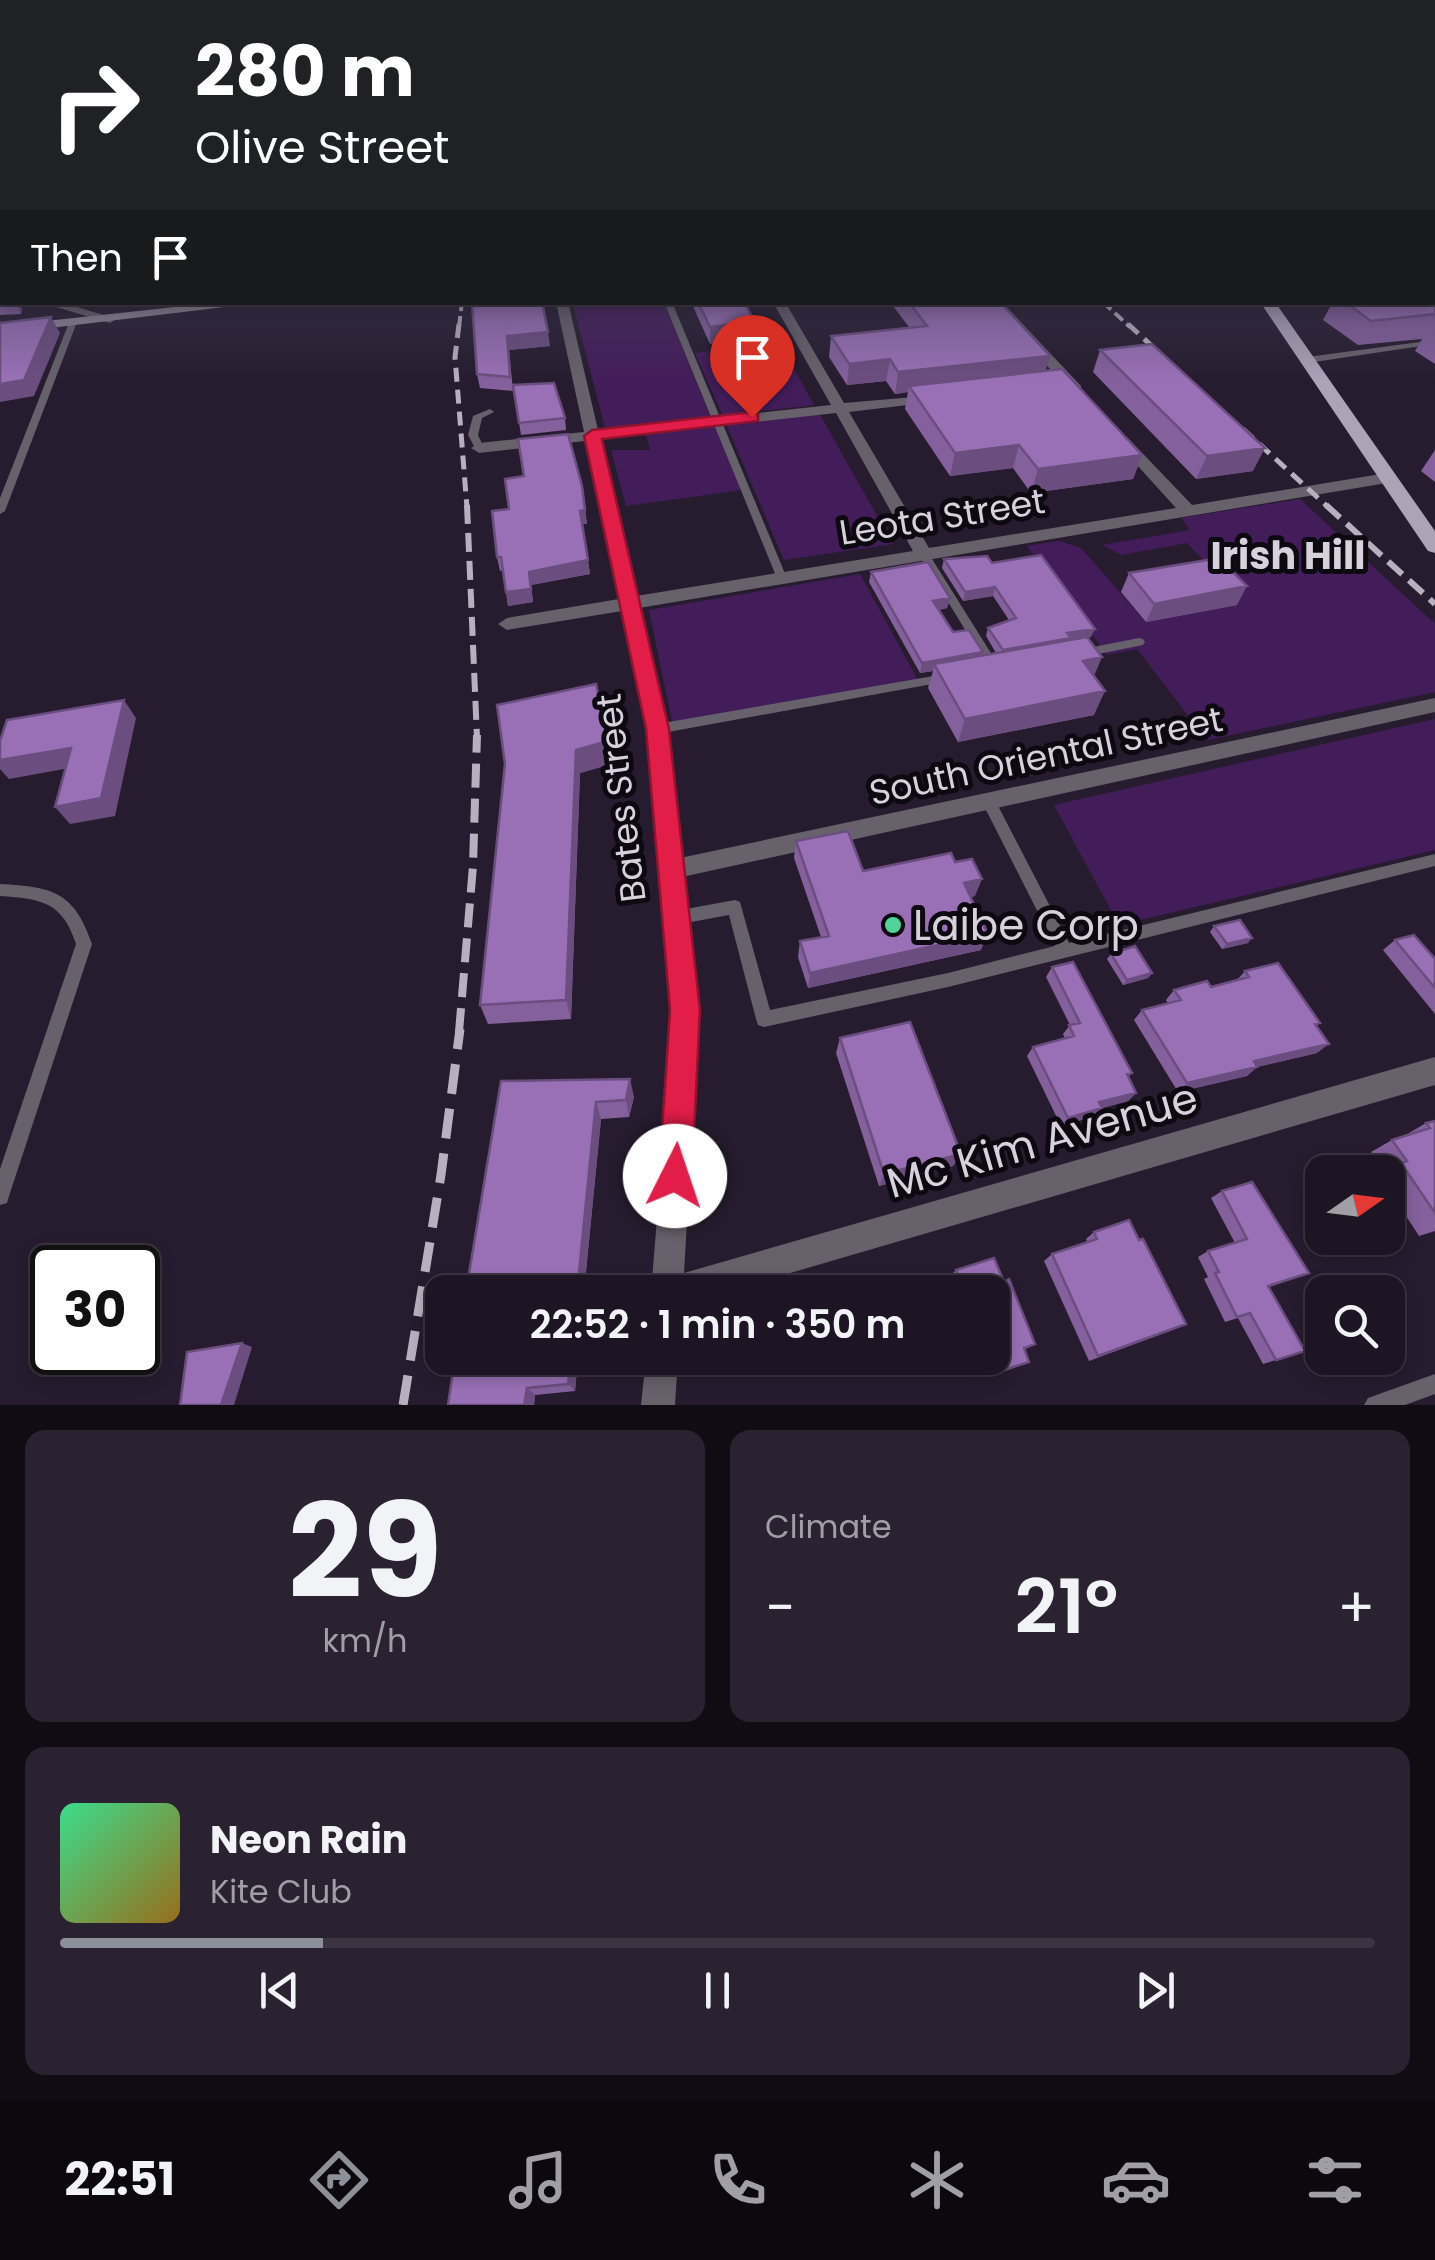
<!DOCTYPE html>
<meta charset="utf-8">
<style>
:root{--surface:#1d1523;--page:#2a2230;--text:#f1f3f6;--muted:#a09fa6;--line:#3b3441;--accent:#8c9099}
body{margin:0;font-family:Poppins,sans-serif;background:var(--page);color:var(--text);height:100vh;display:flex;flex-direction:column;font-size:38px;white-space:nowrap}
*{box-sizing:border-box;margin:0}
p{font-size:32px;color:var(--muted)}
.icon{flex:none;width:55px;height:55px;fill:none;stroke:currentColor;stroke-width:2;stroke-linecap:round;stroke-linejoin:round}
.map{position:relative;height:1405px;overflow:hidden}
.drawer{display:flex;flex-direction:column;gap:25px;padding:25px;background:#100c13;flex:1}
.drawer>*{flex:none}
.top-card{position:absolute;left:0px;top:0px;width:1435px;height:305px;box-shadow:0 5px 15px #0003,0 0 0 2px var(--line);background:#202124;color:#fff;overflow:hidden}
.needle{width:65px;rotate:76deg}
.controls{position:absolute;left:1305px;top:1155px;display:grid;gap:20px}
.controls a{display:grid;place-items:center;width:100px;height:100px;border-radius:20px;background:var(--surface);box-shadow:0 5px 15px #0003,0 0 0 2px var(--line);font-size:50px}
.speed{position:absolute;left:30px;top:1245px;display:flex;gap:20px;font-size:50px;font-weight:700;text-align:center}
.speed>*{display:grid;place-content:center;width:130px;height:130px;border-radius:50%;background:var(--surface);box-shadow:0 5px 15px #0003,0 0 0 2px var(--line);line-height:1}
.speed .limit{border:5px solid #111;border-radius:15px;background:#fff;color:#111}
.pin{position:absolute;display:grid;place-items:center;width:85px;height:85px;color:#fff;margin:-102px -42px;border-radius:50% 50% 50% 0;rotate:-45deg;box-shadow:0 0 10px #0007}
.pin .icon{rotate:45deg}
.me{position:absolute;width:110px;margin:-55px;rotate:4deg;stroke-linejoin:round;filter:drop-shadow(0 0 8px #0008)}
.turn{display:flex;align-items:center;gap:35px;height:210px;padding:0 30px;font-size:45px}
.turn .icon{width:130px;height:130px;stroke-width:2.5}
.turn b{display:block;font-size:70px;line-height:85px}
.then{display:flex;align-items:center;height:95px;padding:0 30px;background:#0003;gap:20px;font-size:38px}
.big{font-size:75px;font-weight:600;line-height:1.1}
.drawer .widget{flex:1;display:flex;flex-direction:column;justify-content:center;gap:15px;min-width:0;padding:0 35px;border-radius:20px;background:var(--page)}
.drawer .dial{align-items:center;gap:0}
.dial b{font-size:130px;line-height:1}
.song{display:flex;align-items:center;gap:30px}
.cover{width:120px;height:120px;border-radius:15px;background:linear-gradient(135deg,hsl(150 70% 55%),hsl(40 70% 35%))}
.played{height:10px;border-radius:5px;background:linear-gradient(90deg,var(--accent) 20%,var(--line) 20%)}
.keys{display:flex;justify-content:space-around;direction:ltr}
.heat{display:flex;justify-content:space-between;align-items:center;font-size:55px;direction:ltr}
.drawer .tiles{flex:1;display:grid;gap:25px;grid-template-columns:1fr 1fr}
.widget:last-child{grid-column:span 2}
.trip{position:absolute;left:425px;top:1275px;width:585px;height:100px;border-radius:20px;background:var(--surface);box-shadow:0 5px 15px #0003,0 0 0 2px var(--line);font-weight:600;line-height:100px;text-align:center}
.tabs{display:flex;height:160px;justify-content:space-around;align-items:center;background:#0c080e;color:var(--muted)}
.tabs .icon{width:70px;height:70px}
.tabs .current{color:var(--accent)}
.tabs b{font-size:45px;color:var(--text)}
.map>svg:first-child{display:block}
.green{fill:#431d59}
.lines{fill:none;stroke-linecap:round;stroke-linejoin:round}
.lane{fill:#67616b;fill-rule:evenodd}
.street{fill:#67616b;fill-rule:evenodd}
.secondary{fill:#8f8696;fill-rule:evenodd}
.primary{fill:#ada2b6;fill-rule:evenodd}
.rail-far4{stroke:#b8b0be;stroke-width:4;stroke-dasharray:11 5;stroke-linecap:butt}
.rail-far3{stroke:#b8b0be;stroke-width:5;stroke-dasharray:14 8;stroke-linecap:butt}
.rail-far2{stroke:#b8b0be;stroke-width:6;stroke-dasharray:19 9;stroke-linecap:butt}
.rail-far1{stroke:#b8b0be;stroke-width:8;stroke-dasharray:24 11;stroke-linecap:butt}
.rail{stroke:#b8b0be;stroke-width:9;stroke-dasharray:30 15;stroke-linecap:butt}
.wall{fill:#84609c}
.shaded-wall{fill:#6b4e7f}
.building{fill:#9970b5;stroke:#6b4e7f;stroke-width:2.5}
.route{fill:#e11d48;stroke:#92132f;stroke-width:2.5}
.poi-dot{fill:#50d398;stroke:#0d0911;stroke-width:4}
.labels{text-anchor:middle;stroke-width:10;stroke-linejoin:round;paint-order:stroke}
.street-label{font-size:35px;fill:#d7d0dd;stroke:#0d0911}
.neighbourhood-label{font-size:38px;font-weight:bold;fill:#d7d0dd;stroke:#0d0911}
.near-poi-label{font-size:42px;fill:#d7d0dd;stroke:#0d0911;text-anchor:start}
.near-street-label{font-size:42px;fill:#d7d0dd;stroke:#0d0911}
</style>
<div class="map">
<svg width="1435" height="1405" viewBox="0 0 1435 1405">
<rect width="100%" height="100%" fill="#271c2f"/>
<!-- green -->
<path class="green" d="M664,303l46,113 -105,12 -32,-124z
M780,343l34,62 -91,11 -28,-63z
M819,413l74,131 -109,16 -58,-136z
M716,426l26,64 -116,16 -15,-56h39l-4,-16z
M1300,499l135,125v68l-228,48 -70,-91 -30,6 -80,-109 32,-5 22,7 65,74 64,-46 23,-5 -13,-14 -17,3 -16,-17 -66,12 -19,-10 88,-15 -9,-12z
M860,574l59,108 -246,44 -24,-116z
M1435,719v131l-316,75 -65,-120z"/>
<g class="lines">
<!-- lane -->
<path class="lane" d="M664,302h8l114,274 -1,3 -4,1 -5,-4z
M70,320l7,2 -72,189 -5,3v-16z
M1435,340v4l-128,19 -4,-3 4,-3z
M490,409l4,3 -12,6 -4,17 6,13 -2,2h-6l-8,-15 5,-19z
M923,550l4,1 72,115 2,3 -2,3h-8l-73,-119z
M1139,638l4,1 2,3 -2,3 -60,12 -6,-4 6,-4z
M945,674l4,1 2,3 -2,3 -292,53 -5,-2 -1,-3 1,-3 5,-2z
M989,796l5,2 75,145 366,-89v12l-487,121 -184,40 -6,-2 -2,-6 -27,-104 -54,10 -5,-2 -3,-5 3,-5 5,-2 60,-11 5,2 30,108 178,-37 107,-27 -73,-144 2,-4z
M0,884c52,3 74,7 92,60l-83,252 -2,7 -7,2v-36l76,-225c-14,-43 -35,-45 -76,-48z
M1435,1374v20l-30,11h-41l4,-7z"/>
<!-- street -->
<path class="street" d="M39,302h22l55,17 -6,4z
M556,302h12l30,128 233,-25 -58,-103h12l59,101 94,-8v6l-5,1 -84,10 80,136 247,-40 -59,-65v-6h10l65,68 195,-32 8,5 -8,5 -748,125 28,121 13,129 755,-160v14l-753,165 16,157 -14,239 751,-216v28l-710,207h-74l21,-258 -25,-305 -25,-118 -115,19 -9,-6 9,-6 112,-19 -34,-158 -106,12 -8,-5 8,-5 105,-11zM836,413l77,138 -277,45 -36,-157z
M989,302h13l79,84v6h-10z
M646,1358h32l-3,47h-34z"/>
<!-- secondary -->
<path class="secondary" d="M221,302h45l-266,32v-8z"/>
<!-- primary -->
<path class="primary" d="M1432,250l3,1v8h-3z
M1260,302h15l160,229v22l-7,-2z"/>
<!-- rail-far4 -->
<path class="rail-far4" d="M1103,302l27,25
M459,327l3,-25"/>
<!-- rail-far3 -->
<path class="rail-far3" d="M459,324l-4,33 12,151
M1128,324l41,38
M1243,429l86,79"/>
<!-- rail-far2 -->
<path class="rail-far2" d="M467,505l10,233
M1326,505l109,99"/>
<!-- rail-far1 -->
<path class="rail-far1" d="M459,1032l14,-166 4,-131"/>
<!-- rail -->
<path class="rail" d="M403,1405l38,-230 19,-146"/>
</g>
<!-- wall -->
<path class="wall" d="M1432,185l3,1v54l-3,-1z
M1435,256v108l-20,-13 7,-12 -64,6 -35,-25 7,-13 -3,-5h105z
M0,290h2v12h16l4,7 -1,5 -21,1z
M472,302l78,44 -41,4 4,41 -33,-3 -3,-14z
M691,302h53l10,37 -44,5z
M890,302h110l45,69 97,84 -9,24 -102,14 -18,-25 -63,8 -45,-67 3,-17 -13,2 -9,-13 -39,4 -18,-28 2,-21 78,-9z
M1100,350l153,121 -57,8 -103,-107z
M513,385l52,33 1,12 -45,5z
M1435,450v32l-14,-11z
M582,486l5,38h-5l8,50 -59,11 2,17 -25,4 -5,-36 -3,1 -3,-14z
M944,559l48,4 99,74 -3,1 6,38v39l-136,27 -30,-54 5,-17 -13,2 -51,-91 2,-10 79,26 -3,10 -8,2 14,22 30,20 -1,4 14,-3 -10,-17 2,-8 21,-8 -16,-24 -30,5 -21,-33z
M1129,573l108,32 -91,17 -25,-30z
M608,741l3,23 -31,9 -9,246 -83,5 -8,-19 25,-241z
M796,841l67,30 112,25 -5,1 11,53 -173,38 -10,-31 2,-16 21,-4 -27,-79z
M1214,926l34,17 -26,6 -12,-17z
M1395,940l40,19v55l-52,-64z
M1111,954l41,19 -4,5 -25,7 -16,-26z
M1052,967l80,106 -4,4 8,16 -8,8 -26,7 -7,8 -34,10 -34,-70 6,-9 32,-9 -2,-4 7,-9 -24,-48z
M1245,971l75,52 -4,3 1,27 -60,14 -10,9 -69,16 -44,-72 8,-10 26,-7 -2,-3 8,-10 37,-3 26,-7z
M840,1038l121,116 -8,12 -74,20 -43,-133z
M501,1081l133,16 -5,20 -28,2 -17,173h-118z
M1435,1121v110l-16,5 -31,-48v-16h-5l-12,-20 21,-12 12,-4 22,-13z
M1222,1191l87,82 -40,14 36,64 -42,13 -25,-46 -13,4 -21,-43 4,-2 -10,-20 10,-6 27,-8 -24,-45z
M1094,1232l81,97 -86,32 -45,-100 8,-7 36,-11 -2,-4z
M994,1258l10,24 5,-3 26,65 -11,6 5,12 -29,11 -8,-20v-61h-35l-6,-17 5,-5z
M455,1358h123l-3,33 -40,4 -1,10h-86z"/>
<!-- shaded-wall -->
<path class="shaded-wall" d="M15,302h3l4,7 -1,5z
M51,317l9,16 -26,63 -34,6v-18z
M755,322l-1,17 -44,5v-17z
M548,332l2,14 -41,4 4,41 -6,-55z
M1050,356l-6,21 -135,9 -1,6 -13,2 3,-22z
M890,359l-4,22 -39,4 2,-21z
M1019,445l-6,23 -63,8 5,-23z
M1265,448l-12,23 -57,8 11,-23z
M1142,455l-9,24 -102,14 7,-24z
M585,510l2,14h-6l-1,-13z
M588,560l2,14 -59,11 2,17 -25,4 -2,-14 23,-20z
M1247,586l-10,19 -91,17 8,-18z
M995,587l-2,9 -30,5 2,-9z
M950,598l-3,10 -16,3 2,-10z
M1095,629l-4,8 -91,22 3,-9 64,-17z
M983,652l-3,10 -46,2 -1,7 -13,2 2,-10z
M1102,657l-10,24 -9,-20z
M1105,691l-11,24 -136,27 7,-23z
M124,700l12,18 -21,98 -45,8 -15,-17z
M608,741l3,23 -31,9 -9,246 -5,-19 10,-250z
M71,748l15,17 -77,14 -9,-10v-9z
M982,879l-7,17 -17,3 6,-16z
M988,934l-7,16 -173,38 2,-15z
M1252,938l-4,5 -26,6 5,-5z
M1152,973l-4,5 -25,7 4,-5z
M1329,1044l-12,9 -60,14 -10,9 -69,16 9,-9 67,-22z
M630,1079l4,18 -5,20 -3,-17z
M1136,1093l-8,8 -36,9 7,-8z
M596,1102l5,17 -17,173h-7z
M1102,1108l-7,8 -34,10 7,-8z
M961,1154l-8,12 -74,20 5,-12z
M242,1343l10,4 -18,58h-13z
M571,1358h7l-3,33 -7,-7z
M527,1388l8,7 -1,10h-10z"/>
<!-- building -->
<path class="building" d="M0,184h2v84l-2,1z
M1432,185l3,1v29l-3,-1z
M1435,256v58l-64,7 -26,-19h87v-45z
M472,302h70l6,30 -41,4 3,41 -33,-3z
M698,302h46l11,20 -45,5z
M909,302h91l50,54 -152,16 -8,-13 -41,5 -18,-28 96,-10z
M51,317l-27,63 -24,4v-61z
M1152,344l113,104 -58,8 -107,-106z
M1062,369l80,86 -104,14 -19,-24 -64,8 -46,-67z
M554,383l11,35 -46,5 -6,-38z
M568,434l14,52 3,24 -5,1 8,49 -59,12 2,17 -25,3 -5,-35h-4l-5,-46 17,-2 -4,-30 19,-3 -6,-37z
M1041,555l54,74 -28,4 4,5 -68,12 -15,-22 28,-10 -21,-31 -30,5 -21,-33 43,-3 5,7z
M1219,558l28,28 -93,18 -25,-31z
M928,562l22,36 -17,3 20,31 16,-2 14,22 -61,11 -51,-91z
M1087,637l15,20 -19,4 22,30 -140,28 -31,-55z
M596,684l12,57 -32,9 -10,250 -86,5 25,-241 -8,-59z
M124,700l-23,98 -46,9 16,-59 -71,12v-19l7,-21z
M848,831l15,40 88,-18 4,9 17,-3 10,20 -18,4 24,51 -178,39 -10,-32 29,-5 -33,-95z
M1240,920l12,18 -25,6 -13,-18z
M1414,935l21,24v29l-40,-48z
M1135,946l17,27 -25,7 -16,-26z
M1073,962l59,111 -5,1 9,19 -37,9 3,6 -34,10 -35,-71 41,-11 -5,-11 11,-2 -28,-56z
M1278,963l42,60 -5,1 14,20 -75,17 3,6 -70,16 -45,-73 39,-10 -7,-10 33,-9 4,6 38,-10 -4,-6z
M910,1022l51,132 -77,20 -44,-136z
M630,1079l-4,21 -30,2 -19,190h-111l35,-211z
M1435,1121v92l-34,-50 6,-2 -15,-21 38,-12 -4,-5z
M1252,1182l57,91 -41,13 37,65 -29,9 -26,-47 -13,4 -22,-44 4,-1 -11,-21 39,-12 -25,-48z
M1129,1220l10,20 4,-1 43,85 -88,32 -46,-102 45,-15 -3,-7z
M994,1258l10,24 5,-3 26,65 -11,4 5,14 -22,7 -15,-37v-40h-27l-9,-22z
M242,1343l-21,62h-41l7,-53z
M455,1358h116l-3,26 -41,4 -3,17h-76z"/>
<!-- sky -->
<linearGradient id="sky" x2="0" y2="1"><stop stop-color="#150f1a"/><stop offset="0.48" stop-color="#414058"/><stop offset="1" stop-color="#414058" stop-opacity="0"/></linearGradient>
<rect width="1435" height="381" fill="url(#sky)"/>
<!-- route -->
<path class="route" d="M752,412l6,2v7l-156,18 67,290 31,281 -8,166 -5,12 -12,5 -11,-5 -5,-12 11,-166 -24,-281 -62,-293 8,-6z"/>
<!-- markers -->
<circle class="poi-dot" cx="893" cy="925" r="10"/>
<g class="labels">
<!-- street labels -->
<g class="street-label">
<text transform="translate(942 517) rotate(-9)" y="12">Leota Street</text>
<text transform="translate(1046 756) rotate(-12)" y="12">South Oriental Street</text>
<text transform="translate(621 798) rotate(-97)" y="12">Bates Street</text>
</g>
<!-- neighbourhood labels -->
<g class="neighbourhood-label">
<text x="1288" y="569">Irish Hill</text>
</g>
<!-- near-poi labels -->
<g class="near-poi-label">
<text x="913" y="940">Laibe Corp</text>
</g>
<!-- near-street labels -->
<g class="near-street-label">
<text transform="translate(1042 1140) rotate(-16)" y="15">Mc Kim Avenue</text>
</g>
</g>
</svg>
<div class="controls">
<a><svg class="needle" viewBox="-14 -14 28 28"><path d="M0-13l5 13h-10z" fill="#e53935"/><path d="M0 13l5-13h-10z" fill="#a09fa6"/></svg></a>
<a><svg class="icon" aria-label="search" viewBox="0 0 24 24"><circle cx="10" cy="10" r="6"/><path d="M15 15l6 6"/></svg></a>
</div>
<div class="speed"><div class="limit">30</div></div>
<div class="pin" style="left:752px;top:417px;background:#d93025"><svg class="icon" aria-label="arrive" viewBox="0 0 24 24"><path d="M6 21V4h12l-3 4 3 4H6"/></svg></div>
<svg class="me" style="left:675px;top:1176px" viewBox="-20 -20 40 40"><circle r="19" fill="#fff"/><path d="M0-13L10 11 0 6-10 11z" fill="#e11d48"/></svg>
<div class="trip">22:52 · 1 min · 350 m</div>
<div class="top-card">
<div class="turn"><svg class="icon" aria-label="right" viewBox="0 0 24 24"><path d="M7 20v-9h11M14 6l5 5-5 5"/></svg><div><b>280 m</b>Olive Street</div></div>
<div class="then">Then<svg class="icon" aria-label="arrive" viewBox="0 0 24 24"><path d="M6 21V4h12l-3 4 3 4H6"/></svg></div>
</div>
</div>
<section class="drawer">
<div class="tiles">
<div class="widget dial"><b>29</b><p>km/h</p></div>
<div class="widget"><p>Climate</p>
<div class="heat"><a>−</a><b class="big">21°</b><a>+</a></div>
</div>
<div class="widget">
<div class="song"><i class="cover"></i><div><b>Neon Rain</b><p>Kite Club</p></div></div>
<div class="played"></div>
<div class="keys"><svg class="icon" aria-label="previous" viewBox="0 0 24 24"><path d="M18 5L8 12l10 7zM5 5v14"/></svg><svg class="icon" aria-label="pause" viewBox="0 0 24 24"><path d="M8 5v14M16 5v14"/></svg><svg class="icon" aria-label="next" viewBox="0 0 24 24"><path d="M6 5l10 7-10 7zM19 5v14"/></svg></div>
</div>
</div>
</section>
<nav class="tabs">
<b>22:51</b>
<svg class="icon current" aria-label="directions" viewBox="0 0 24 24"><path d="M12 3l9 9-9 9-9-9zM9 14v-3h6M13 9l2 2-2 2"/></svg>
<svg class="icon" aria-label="music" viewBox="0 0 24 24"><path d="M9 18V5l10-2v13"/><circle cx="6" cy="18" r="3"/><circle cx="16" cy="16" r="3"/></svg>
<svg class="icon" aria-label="phone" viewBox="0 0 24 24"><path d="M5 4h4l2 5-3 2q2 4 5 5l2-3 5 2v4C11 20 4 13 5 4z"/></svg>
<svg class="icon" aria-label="climate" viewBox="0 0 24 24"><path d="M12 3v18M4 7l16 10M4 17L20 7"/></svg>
<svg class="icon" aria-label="car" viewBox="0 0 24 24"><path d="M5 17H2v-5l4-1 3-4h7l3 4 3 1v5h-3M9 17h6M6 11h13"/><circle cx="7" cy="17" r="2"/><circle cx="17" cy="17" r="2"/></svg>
<svg class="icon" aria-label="filters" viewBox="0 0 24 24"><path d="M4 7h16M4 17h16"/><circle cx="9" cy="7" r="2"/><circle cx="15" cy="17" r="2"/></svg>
</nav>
